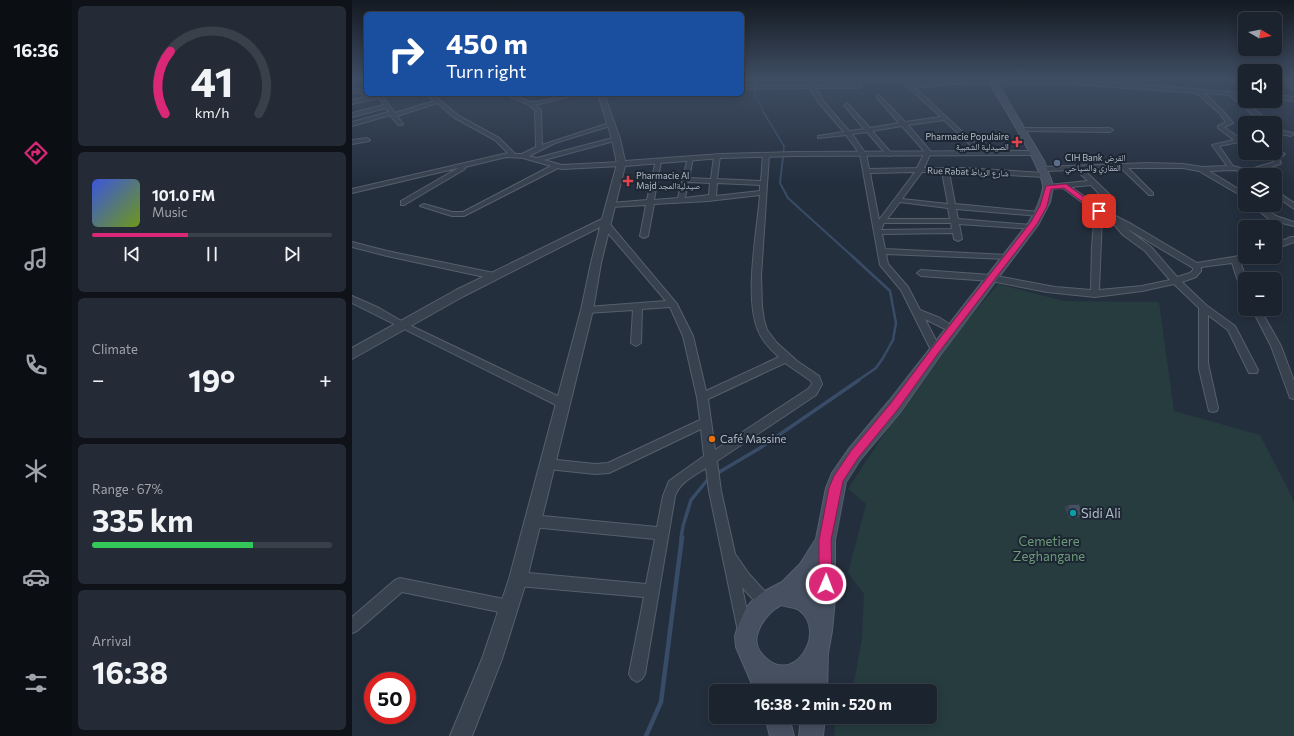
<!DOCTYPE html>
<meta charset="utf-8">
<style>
:root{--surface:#1b232e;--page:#242b36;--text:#f1f3f6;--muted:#a0a4aa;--line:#39404a;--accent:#db2777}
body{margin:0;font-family:Commissioner,"Noto Naskh Arabic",sans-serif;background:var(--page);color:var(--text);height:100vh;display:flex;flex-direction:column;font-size:15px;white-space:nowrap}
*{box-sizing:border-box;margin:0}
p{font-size:13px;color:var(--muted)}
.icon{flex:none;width:22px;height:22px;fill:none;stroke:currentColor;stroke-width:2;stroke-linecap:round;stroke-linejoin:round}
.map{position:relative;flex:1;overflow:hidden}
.panel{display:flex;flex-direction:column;gap:6px;padding:6px;background:#0f1319;width:280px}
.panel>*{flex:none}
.guide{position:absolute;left:12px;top:12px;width:380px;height:84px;border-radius:6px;box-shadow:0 2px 10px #0003,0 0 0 1px var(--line);background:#1a4fa0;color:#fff;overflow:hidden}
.needle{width:26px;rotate:99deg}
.fabs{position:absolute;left:886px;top:12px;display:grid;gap:8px}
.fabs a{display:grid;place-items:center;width:44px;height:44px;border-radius:6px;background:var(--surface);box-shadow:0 2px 10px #0003,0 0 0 1px var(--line);font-size:20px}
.speed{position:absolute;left:12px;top:672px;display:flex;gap:8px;font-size:20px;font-weight:700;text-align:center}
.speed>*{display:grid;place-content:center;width:52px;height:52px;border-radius:50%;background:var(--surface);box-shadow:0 2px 10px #0003,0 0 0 1px var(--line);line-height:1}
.speed .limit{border:6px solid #d22;background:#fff;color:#111}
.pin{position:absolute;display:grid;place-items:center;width:34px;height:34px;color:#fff;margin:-17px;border-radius:8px;box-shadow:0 2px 6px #0006}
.me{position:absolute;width:44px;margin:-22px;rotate:1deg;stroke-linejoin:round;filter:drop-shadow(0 0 3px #0008)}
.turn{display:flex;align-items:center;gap:14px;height:84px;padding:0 16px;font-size:18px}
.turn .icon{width:52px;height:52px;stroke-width:2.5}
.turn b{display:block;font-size:28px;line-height:34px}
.big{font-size:30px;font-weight:700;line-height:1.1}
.panel .widget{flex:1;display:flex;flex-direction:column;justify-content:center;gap:6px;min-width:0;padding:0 14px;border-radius:6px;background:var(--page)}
.panel .dial{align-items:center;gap:0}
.dial svg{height:104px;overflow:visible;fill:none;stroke:var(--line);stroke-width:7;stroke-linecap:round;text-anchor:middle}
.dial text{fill:var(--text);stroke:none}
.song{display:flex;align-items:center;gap:12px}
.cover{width:48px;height:48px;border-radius:6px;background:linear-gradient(135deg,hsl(230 70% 55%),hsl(80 70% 35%))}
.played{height:4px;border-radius:2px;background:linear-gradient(90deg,var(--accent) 40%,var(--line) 40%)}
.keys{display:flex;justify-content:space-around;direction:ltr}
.heat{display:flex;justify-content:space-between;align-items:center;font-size:22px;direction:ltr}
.charge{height:6px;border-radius:3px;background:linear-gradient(90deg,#34c759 67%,var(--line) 0)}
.trip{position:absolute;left:357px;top:684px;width:228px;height:40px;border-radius:6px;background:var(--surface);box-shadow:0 2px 10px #0003,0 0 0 1px var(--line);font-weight:700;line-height:40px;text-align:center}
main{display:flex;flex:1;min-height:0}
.dock{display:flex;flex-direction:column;width:72px;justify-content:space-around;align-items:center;background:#0b0e12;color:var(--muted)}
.dock .icon{width:28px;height:28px}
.dock .on{color:var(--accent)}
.dock b{font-size:18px;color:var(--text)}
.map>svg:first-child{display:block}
.green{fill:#263c3f}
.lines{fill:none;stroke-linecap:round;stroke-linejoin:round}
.stream-far4{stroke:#394c67;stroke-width:1.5}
.stream-far3{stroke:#394c67;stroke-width:2}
.stream-far2{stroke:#394c67;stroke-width:2.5}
.stream-far1{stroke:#394c67;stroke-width:3.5}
.stream{stroke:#394c67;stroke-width:4.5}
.minor-casing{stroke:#565f6c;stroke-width:2}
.tertiary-casing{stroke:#565f6c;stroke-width:2}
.secondary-casing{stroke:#565f6c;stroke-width:2}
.minor{fill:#38414e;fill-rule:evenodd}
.tertiary{fill:#38414e;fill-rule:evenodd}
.secondary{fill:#465061;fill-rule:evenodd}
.wall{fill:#3b4654}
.building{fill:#455162;stroke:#303945}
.route{fill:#db2777;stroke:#8e194d}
.health-dot{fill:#e0444e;stroke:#1d2633;stroke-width:1.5}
.service-dot{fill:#5c6f8a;stroke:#1d2633;stroke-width:1.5}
.food-dot{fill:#e8710a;stroke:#1d2633;stroke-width:1.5}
.culture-dot{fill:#0f9aa8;stroke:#1d2633;stroke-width:1.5}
.labels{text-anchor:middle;stroke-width:4;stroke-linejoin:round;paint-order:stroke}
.far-poi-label{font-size:9px;fill:#b4bcc9;stroke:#1d2633;text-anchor:start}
.far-street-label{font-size:9px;fill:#b4bcc9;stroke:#1d2633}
.poi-label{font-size:11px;fill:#b4bcc9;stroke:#1d2633;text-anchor:start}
.near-poi-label{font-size:13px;fill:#b4bcc9;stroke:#1d2633;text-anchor:start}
.near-park-label{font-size:13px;fill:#6b9a76;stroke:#1d2633}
</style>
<main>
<nav class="dock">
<b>16:36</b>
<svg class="icon on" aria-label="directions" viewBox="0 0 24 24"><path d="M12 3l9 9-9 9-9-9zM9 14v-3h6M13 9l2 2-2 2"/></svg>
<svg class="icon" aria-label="music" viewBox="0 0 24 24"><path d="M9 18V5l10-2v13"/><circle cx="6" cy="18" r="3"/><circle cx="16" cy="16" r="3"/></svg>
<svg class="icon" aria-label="phone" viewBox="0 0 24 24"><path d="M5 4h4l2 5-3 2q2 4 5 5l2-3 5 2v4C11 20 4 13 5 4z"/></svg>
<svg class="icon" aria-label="climate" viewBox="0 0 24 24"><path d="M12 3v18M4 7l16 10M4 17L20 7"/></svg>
<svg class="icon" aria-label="car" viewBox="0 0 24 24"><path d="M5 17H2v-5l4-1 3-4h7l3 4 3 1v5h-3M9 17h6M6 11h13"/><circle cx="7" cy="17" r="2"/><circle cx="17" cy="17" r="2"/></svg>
<svg class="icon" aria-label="filters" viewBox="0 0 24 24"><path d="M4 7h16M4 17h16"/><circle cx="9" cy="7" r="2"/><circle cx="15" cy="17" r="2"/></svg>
</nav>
<section class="panel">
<div class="widget dial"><svg viewBox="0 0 100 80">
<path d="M14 69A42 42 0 1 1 86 69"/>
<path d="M14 69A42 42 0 0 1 18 21" stroke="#db2777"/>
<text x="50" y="56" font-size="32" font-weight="700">41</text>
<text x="50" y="72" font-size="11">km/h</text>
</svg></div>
<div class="widget">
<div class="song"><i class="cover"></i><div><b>101.0 FM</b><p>Music</p></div></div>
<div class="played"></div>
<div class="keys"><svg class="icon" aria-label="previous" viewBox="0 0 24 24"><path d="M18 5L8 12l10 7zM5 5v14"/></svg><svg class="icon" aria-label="pause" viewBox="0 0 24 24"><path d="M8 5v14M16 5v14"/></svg><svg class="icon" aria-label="next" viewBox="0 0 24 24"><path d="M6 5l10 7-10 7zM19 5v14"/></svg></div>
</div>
<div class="widget"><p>Climate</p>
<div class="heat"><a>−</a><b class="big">19°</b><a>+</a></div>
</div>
<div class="widget"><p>Range · 67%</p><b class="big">335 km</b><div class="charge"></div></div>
<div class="widget"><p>Arrival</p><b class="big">16:38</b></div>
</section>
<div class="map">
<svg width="942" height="736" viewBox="0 0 942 736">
<rect width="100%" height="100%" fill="#242f3e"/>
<!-- green -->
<path class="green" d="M646,284l66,17 95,1 15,109 86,24 34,66v235h-460l2,-19h94v-26h-81l6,-13 7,-40 2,-44 -16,-21 18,-69 -18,-15 77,-118z"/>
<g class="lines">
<!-- stream-far4 -->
<path class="stream-far4" d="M406,79l-5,11 11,23 20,33 -1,12"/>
<!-- stream-far3 -->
<path class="stream-far3" d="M431,157l-3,26 8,15 64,58"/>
<!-- stream-far2 -->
<path class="stream-far2" d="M499,255l39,36 6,32 -3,17 -10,18 -7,10 -19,13"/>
<!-- stream-far1 -->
<path class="stream-far1" d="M364,474l44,-26 99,-68
M329,538l2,-12 8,-26 18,-22"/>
<!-- stream -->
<path class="stream" d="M294,736l15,-34 21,-165"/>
<defs>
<path id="minor" d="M459,79h5l-1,6 41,-1v-3l3,-2h46v2l-2,1h-42v4l-3,2h-42l7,13 26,30 15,-2 -20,-24 3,-2 23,25 29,-5 -22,-25v-2l2,-1 26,27 36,-5 -34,-31 -1,-1 3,-2 3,2c111,-14 223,0 333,8v4l-8,-1 22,17 10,10h-6l-34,-28 -25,-2 19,18 10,12 -9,4 20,14 -25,5 14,20 15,4 26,-8 -2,-4 5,-4 -2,-1v-5l10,6 -6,5 2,4 -1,1 -26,9 2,2h-8l-13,-5 -26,1 36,22v5l-46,-27 -16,-3h-55l25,25v2h-4l-28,-27 -38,1 27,26v4h-6l-13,-14 -20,2 31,22 31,16 64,38 48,-8v2h4l-9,4 6,18 -1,14 -4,-3 -9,-27 -31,4v4l-5,6 -14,5 24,23 29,21 23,44 -1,3h-8l-21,-43 -20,-15v48l10,45 -1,3 -4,1 -4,-1 -10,-42v-61l-25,-24 -32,7 -47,6 -48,-5 -56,-11 -70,-5 -4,-3 4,-3 70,5 64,12 36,3 1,-44 3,-34 -32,-24 -15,1 -3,-2 3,-2 40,-4 -12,-11 -33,1 -3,-2 3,-2 106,-4 34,1 19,3 25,-1 -15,-21 22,-5 -16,-12v-2l8,-4 -7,-9 -22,-20 -136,-10 -110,1 -36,4 69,64 -5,1 -35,-33 -36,5 23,27 -7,16h39l82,5 3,2 -3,2 -96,-5 6,32 84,8 4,2 -4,2 -83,-7 2,10 73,6 4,2 -1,2 -75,-5 3,15 -4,2 -4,-2 -1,-6 -71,1 3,15 123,6 4,2 -4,2 -122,-5 2,10 20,23 12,23 20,8 17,11 -5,3 -3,-1 -24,-12 16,31 -5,4 -5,-4 -30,-60 -21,-25 -20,-111 -14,-19 -28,3v-2l26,-4 -25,-29 -9,-15 -68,1v-4h68zM550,126l23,26 -8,16 -48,1 -3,-15 -14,-20 15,-2 20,23 2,1 3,-2 -20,-23zM563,172l-36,48 -9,-47zM570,172h20l6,32 -46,-5zM548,202l48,6 2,11h-63zM750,216l11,7 10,12 22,16 25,29 -28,6 -43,4zM532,223h67l1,6 -71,1zM774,228l67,40v2l-3,3 -13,4 -26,-30z
M875,79h6l12,7v4z
M926,79h6l10,7v4z
M0,88l14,3v3h25l-8,3 12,16 39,-12 -8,-7h6l27,22 40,22 16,16h7l14,-7 -1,-37 -7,-6 -24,-10c11,0 18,6 28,8 9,1 33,-8 47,-8l-44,11 6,5 1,35 67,-22h4v2l-58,18 -26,13 8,2 79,-21 2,1v2l-74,20 18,5 59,-3 3,2 -3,2 -59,3 -4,-1 -94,48h-12l-32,-10 4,-2 28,8h11l88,-46 -28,-8 -17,-1 -41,10v2l-61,36h-3v-4l57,-33 -106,25v-4l156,-36 -13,-13 -40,-22 -18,-15 -40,13 6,8 -1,1h-4l-8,-10 -38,11v-4l37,-10 -3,-4 -34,9v-4l32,-8 -5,-7 -27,6v-4l20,-4 -20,-4z
M923,95l19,2v4l-19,-2z
M669,128h89l3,2 -3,2 -91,-1v-2z
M923,129l18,4 1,1 -3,2 -16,-3z
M15,138l3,2 -1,1 -17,3v-4z
M414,153l3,2 -8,121 1,31 2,13 3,10 10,13 20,18 22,15 3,8 -6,11 -99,66 4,30 14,63 14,20 21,23 2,5 -2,5 -5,2 -5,-2 -18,-20 9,44 -2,5 -5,2 -5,-2 -30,-145 -3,-23c-12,8 -26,14 -31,28l-30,178 -3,5 -5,3 -5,-3 -3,-5 15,-77 -126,-11 -5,-2 -2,-5 2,-5 5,-2 128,12 9,-45 -123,-12 -4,-2 -2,-4 2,-4 4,-2 125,12 6,-31 6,-15 35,-25 -3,-27 -92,44 -14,1 -47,-5 -4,-1 -2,-4 2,-4 4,-1 47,5 13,-1 92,-43 -3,-23 -14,-61 -13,-29 -28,2 -1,34 -5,3 -5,-3 2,-33 -46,3 -5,-3 5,-3 79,-6 -63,-74v-4h6l68,81 16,32 13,55 73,-34c-8,-7 -17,-16 -21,-27 -14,-33 -1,-97 2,-135l-52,6 -54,3 -6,32 -4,2 -4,-2 6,-31 -35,2 -4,-2 4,-2 36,-3 9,-40 5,1 -7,39 24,-2 10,-41 5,1 -4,20 22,1 3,-23 3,-2 3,2 -3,23 44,2 2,-26zM336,182l22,1 -1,12 -24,3zM365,183l43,2v6l-44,5zM433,363l26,18 1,3 -4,5 -93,61 -7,-51z
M923,190l19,13v6l-19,-14z
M900,205h9l15,11 18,6v4l-24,-6z
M939,237h3v5l-19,7v-5z
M0,242l35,9 107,22 4,3 -4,3 -107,-23 -35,-9z
M0,296l27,12 26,15 161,77 1,3 -1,3 -4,1 -4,-1 -206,-103z
M900,309h8l21,37 13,35v18l-4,-1 -1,-3 -18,-49z
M48,578l109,22 5,2 2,5 -2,5 -5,2 -107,-22 -45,39 -5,2v-16l43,-37z"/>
<path id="tertiary" d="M246,94h6l16,45 5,22 96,-7 73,-2 241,-1 4,2 -4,2 -241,1 -73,2 -96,8 -24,97 -8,47 -66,269 -25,80 -30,77h-22l32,-77 27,-80 72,-269 10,-47 9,-36 -136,69 -112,63v-11l104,-58 146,-71 15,-55 -5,-25z"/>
<path id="secondary" d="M635,79h8l49,82 8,21 1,5 -3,15 -12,23 -97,129 -40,57 -41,49 -14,22 -11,58v59l-3,32 -4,22 -1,38h-24l1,-8 -10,5 -16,1 1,2h-24l-19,-44 -1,-11 3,-10 8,-18 8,-9 9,-7 19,-10 18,-18 16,-25 10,-51 6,-15 16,-23 41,-49 140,-179c6,-11 12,-21 14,-34 1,-18 -45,-90 -56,-109zM463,577v19l-11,-6zM429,605c6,2 14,2 18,5 30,22 -7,81 -38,43 -13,-16 5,-40 20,-48z
M413,717h24l5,19h-24z
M449,717h24l-2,19h-24z"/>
</defs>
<!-- minor casing -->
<use href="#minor" class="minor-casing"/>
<!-- tertiary casing -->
<use href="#tertiary" class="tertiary-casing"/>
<!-- secondary casing -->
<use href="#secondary" class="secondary-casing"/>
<!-- minor -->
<use href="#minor" class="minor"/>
<!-- tertiary -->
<use href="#tertiary" class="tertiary"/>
<!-- secondary -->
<use href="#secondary" class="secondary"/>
</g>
<!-- wall -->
<path class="wall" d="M715,505l17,10 -3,2 -12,1 -4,-10z"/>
<!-- building -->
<path class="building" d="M727,504l5,11 -12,1 -5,-11z"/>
<!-- sky -->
<linearGradient id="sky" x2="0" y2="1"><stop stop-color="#141a22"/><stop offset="0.43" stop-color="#3f4d63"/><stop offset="1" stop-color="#3f4d63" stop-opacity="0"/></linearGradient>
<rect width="942" height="182" fill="url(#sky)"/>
<!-- route -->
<path class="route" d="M714,184l37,27 -6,2 -33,-25 -13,1 -4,17 -10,18 -98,128 -41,57 -40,49 -15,23 -12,59 1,44 -2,4 -4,2 -5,-2 -2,-4v-44l10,-52 5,-12 17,-25 40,-48 42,-56 98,-125 9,-16 6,-20z"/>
<!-- markers -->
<g class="health-dot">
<path d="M663 136h4v4h4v4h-4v4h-4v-4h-4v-4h4z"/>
<path d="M274 175h4v4h4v4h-4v4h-4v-4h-4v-4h4z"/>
</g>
<circle class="service-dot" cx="705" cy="163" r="4"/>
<circle class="food-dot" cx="360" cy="439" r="4"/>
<circle class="culture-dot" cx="721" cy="513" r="4"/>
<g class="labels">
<!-- far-poi labels -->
<g class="far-poi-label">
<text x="657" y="140" text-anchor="end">Pharmacie Populaire<tspan x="657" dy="10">الصيدلية الشعبية</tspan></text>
<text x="713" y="161">CIH Bank القرض<tspan x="713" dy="10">العقاري والسياحي</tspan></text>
<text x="284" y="179">Pharmacie Al<tspan x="284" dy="10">Majd صيدليةالمجد</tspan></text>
</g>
<!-- far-street labels -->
<g class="far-street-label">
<text transform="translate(616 172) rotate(2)" y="3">Rue Rabat شارع الرباط</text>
</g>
<!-- poi labels -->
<g class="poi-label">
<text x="368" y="443">Café Massine</text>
</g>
<!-- near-poi labels -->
<g class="near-poi-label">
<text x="729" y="518">Sidi Ali</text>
</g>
<!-- near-park labels -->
<g class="near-park-label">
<text x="697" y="546">Cemetiere<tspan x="697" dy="15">Zeghangane</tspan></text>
</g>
</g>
</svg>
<div class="fabs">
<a><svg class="needle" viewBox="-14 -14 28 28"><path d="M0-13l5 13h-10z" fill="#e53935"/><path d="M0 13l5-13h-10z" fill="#a0a4aa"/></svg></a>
<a><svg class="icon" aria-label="sound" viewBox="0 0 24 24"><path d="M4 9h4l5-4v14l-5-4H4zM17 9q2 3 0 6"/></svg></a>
<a><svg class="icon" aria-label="search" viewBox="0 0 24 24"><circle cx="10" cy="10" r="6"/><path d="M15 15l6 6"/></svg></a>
<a><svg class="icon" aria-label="layers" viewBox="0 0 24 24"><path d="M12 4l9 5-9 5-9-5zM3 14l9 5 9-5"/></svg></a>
<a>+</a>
<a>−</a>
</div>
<div class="speed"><div class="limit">50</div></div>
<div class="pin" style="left:747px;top:211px;background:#d93025"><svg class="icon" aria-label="arrive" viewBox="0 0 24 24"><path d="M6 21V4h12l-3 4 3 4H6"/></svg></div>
<svg class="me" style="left:474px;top:584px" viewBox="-20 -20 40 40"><circle r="17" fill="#db2777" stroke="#fff" stroke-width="3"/><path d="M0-11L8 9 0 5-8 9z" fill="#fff"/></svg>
<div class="trip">16:38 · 2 min · 520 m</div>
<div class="guide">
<div class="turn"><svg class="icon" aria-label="right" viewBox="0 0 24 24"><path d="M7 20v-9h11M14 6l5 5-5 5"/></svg><div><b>450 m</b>Turn right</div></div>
</div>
</div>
</main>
